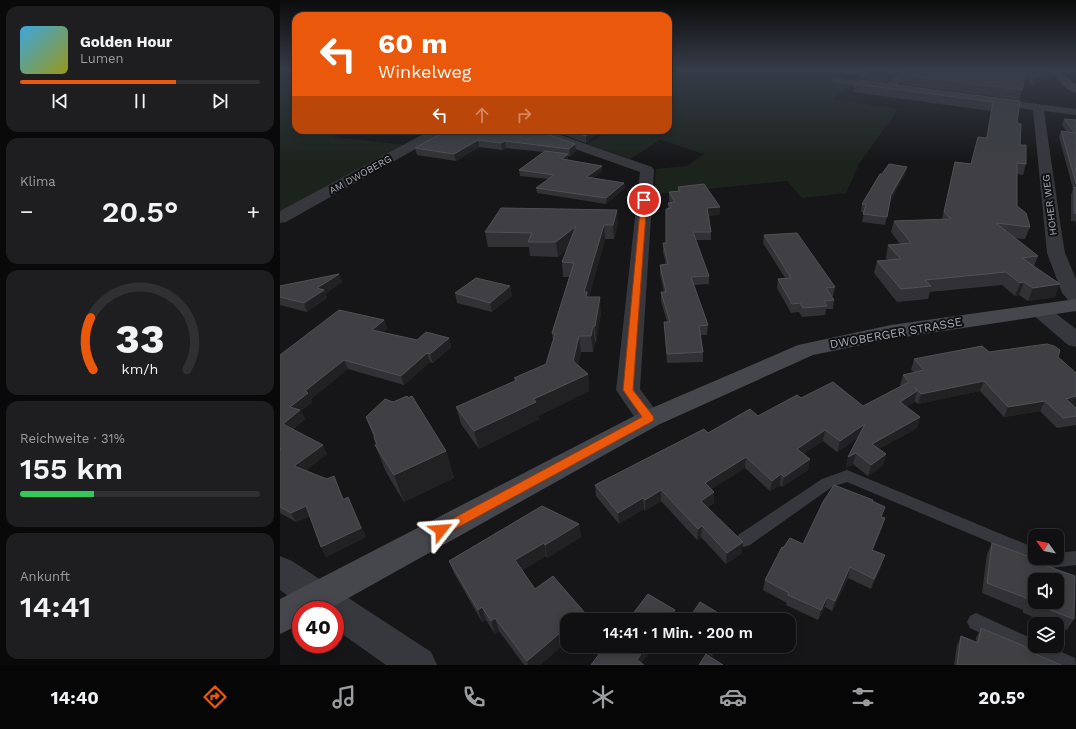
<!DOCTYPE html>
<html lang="de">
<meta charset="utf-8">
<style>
:root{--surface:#101012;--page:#1e1e20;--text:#f1f3f6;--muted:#9c9d9f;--line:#303032;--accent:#ea580c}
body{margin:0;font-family:"Work Sans",sans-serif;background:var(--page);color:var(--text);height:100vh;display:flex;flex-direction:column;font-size:15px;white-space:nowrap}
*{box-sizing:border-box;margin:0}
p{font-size:13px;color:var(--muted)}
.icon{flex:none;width:22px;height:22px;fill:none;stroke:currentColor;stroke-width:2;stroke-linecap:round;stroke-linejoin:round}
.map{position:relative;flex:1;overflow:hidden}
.panel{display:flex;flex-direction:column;gap:6px;padding:6px;background:#09090a;width:280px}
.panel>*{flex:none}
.guide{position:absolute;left:12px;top:12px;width:380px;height:122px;border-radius:12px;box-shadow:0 2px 10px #0003,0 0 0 1px var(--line);background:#ea580c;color:#fff;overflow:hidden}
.needle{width:26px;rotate:303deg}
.tools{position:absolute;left:748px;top:529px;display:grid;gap:8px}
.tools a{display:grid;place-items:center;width:36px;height:36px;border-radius:8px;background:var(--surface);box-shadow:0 2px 10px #0003,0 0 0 1px var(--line);font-size:20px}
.speed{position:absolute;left:12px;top:601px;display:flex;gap:8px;font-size:20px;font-weight:700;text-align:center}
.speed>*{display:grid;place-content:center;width:52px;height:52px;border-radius:50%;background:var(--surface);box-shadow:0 2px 10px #0003,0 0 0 1px var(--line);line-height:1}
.speed .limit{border:6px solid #d22;background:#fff;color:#111}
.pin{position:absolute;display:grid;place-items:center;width:34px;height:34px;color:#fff;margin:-17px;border:2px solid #fff;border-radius:50%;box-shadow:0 1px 4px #0007}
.me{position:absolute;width:44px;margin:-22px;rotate:62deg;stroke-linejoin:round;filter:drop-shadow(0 0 3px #0008)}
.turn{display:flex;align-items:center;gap:14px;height:84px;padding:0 20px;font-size:18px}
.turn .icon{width:52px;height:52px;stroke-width:2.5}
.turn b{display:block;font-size:28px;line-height:34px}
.lanes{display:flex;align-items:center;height:38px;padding:0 20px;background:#0003;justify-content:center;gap:20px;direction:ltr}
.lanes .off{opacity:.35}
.big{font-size:30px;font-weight:600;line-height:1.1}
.panel .card{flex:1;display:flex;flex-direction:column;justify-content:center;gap:6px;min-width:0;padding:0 14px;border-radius:12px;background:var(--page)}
.panel .dial{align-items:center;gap:0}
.dial svg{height:104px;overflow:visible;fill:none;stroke:var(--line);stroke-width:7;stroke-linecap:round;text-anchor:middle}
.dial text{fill:var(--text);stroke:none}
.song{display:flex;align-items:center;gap:12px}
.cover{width:48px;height:48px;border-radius:6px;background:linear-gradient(135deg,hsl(200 70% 55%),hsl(60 70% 35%))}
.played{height:4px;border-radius:2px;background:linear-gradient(90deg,var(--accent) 65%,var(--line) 65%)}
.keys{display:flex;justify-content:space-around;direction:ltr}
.heat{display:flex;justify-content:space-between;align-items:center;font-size:22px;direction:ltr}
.charge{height:6px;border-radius:3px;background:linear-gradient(90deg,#34c759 31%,var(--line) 0)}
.trip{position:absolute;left:280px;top:613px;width:236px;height:40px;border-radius:12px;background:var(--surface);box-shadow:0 2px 10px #0003,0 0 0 1px var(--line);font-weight:600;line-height:40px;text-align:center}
.tabs{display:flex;height:64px;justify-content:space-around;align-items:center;background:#060607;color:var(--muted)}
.tabs .icon{width:28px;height:28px}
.tabs .current{color:var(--accent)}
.tabs b{font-size:18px;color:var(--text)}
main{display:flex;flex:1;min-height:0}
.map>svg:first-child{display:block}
.green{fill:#1c231d}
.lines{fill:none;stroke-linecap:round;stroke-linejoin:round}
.lane{fill:#37383d;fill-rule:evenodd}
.street{fill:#37383d;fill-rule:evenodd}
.secondary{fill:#45474d;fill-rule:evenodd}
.wall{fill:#323236}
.shaded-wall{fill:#212124}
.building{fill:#3f3f44;stroke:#4f5156;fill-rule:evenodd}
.route{fill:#ea580c;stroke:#983908}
.labels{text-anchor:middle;stroke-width:4;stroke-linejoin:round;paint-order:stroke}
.far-street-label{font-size:10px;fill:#a8adb8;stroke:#111113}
.street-label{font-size:12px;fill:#a8adb8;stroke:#111113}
</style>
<main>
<section class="panel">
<div class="card">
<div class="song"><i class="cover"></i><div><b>Golden Hour</b><p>Lumen</p></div></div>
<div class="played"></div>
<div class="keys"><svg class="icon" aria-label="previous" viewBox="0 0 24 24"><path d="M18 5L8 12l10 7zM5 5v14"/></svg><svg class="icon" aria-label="pause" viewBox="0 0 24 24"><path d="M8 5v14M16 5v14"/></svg><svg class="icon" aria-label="next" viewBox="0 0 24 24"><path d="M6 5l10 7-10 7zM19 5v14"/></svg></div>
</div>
<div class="card"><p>Klima</p>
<div class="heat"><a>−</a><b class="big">20.5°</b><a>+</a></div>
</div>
<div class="card dial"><svg viewBox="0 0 100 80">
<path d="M14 69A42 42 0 1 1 86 69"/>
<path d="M14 69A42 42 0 0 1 12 29" stroke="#ea580c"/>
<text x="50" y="56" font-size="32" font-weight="700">33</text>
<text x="50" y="72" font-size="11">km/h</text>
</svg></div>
<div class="card"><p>Reichweite · 31%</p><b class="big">155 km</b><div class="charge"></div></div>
<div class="card"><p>Ankunft</p><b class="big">14:41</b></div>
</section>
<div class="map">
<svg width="796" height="665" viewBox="0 0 796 665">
<rect width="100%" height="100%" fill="#161618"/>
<!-- green -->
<path class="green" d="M12,69h4v61h52l-14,7 71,8 -123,66h-2v-138z
M388,69h175l-21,12 29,4 -19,14 66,10 -39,55 -13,29 -44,5 -15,-17 -133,13 2,-25 31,-3 17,-12 -33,-11 -11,-3 -30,19 -42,-15 21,-14h59z"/>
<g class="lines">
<!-- lane -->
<path class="lane" d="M567,470l188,78v10h22v-5l19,-2v14l-25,3 -204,-86 -15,5 -82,58 -6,2 -6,-2 -2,-5 2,-5 84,-56z
M696,613l59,27v6h13l27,12 1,7h-29l-77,-37 -3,-6 3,-6z"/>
<!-- street -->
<path class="street" d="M623,69h11l-22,21 -4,1 -54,-8 -5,-3 5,-3 51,8z
M710,98l86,11v6l-32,-4 18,124 3,18 11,26v24l-7,-2 -7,-8 -15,-40 -14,-143 -47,-7 -1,-2 1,-2z
M151,130h15l-2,3 -158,89 -6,1v-12z
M248,130h18l106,37 2,3 -14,219 22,30 -4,6 -9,3 -9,-3 -24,-35 24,-218 -110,-39z
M759,304l7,2 30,23v18l-8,-2 -36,-31 -3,-4 3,-4z
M0,556l12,5 139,91 6,13h-51l-51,-36v-19h-27l-28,-20z"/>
<!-- secondary -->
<path class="secondary" d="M770,69h10l4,6 12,10v8c-11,-3 -20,-15 -26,-24z
M796,299v12l-185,28 -78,16 -155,70 -331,185h-26v14l-21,10v-35l360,-186 158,-68 93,-20z"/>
</g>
<!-- wall -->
<path class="wall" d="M566,69h55l-15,13 -20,-2v-2h-5l1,-2 -16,-2z
M628,69h148l-3,7 -21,10 -7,-9 -3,13 -3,10 -119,-16 2,-9z
M575,84l165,17 -3,22 3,22 6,19 -3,11 -6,-1v32l13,21 -5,12 -11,-1 24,18 -4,10 21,31 -27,4 -9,-6 -4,1 -13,-11 -72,7 -2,7 -31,3 -23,-29 3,-12 11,-1 -2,-2 2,-13 12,-1 -9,-12 3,-11 48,-2 13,-57 16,2 7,-27 8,1 5,-27 -138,-19z
M784,119l12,1v105l-1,-4h-4v-26l2,-6 -14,-52 2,-6 6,1 -5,-7z
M254,130l42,21 -6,5h-2v3l-1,1 35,11 -9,7 31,5 1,5 -19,16 -69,-11 -1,-5 12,-9 -28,-3 -1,-6 24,-18 -37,-4 -4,2 -23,-3 -23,14 -39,-6 -2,-7z
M271,130h51l-16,13z
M627,167l-2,7 -15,28 -5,23 -23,-3 2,-10h-3l1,-8 20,-30z
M398,187l42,20v7l-11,2 2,16v8h-15l13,36v8l-15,1 14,40 -1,10h-7l3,17v10l-36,1 -3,-41h3l-6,-21v-9h3l-4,-18v-9h6l-3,-13v-9h3l2,-40h2l-1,-3v-8l9,-1z
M338,223l-4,16h-9l-16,58 12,16 -5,29h-1l-2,10h-12l-3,13 10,9 1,17 -51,25 1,3 -60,30 -18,-25 -5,-17 59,-26 -1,-3 32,-14 7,-24 -1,-7 17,-56h-6l-1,-15 5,-13 -9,8 -28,-1 -1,-9h-41l-3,-15z
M484,235l71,52 -2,9h-1l2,4 -1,9h-7l-1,6 -23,2 -3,-5 -8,1 -14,-25 1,-9 7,-1 -22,-35z
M59,274l3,8 -17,12 2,4 -20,14 -27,-7v-19z
M230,286l2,10 -20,16 -35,-9 -2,-10z
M104,320l3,9 -4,3 34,8 32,-2 2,9 -18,16 -3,-1 -26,23 -56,-16 -37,30 1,3 -11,9 4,8 -12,10 34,25 -22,17 33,15 6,13 4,-2 18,40 -40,20 -16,-41 -14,6 -16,-9v-158z
M709,352l69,5 18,16v33h-2l2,2v17l-19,3 -17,-17 -36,6 -24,-26 -62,13 -4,-3v1l-8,5 14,10 -3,11 -38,21 7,5 -3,11 -15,11 -15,-12 -7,4 2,-11 10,-19 -21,14 -14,-11 -20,13 7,5 -2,11 -26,17 -2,-2 -10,6 -25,-23 -34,21 3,3v11l-7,4 35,46 -16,11 -25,-27 -4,3 -36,-39 -16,10 -1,-2 -25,15 -23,-28 -1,-11 113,-52 50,-17 43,-18 62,8 38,-20 -1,-1 3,-10 11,-3 -3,-2 3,-11z
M86,417l80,34 8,27 -50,24 -18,-30 -11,-27h1l-2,-7z
M592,501l10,16 3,1 -3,10 -9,22 9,15 -11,24 -23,-11 -16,33 -7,-4 -7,13 -32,-15 1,-2 -24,-13 2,-10 18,-32 20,-4z
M299,524l2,13 -34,21 -1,-2 -24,14 45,72 -27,23h-16l-25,-34 -4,3 -9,-14 -4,2 -28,-49 -5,-12z
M712,543l41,18 41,58 -7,11 -10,-4v-2h-5l-29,-11v-3l-41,-17 5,-39z
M701,628l45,22 35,15h-107l3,-20 4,-9 15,6v-4z
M416,646h22l-6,10z"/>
<!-- shaded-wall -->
<path class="shaded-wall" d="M613,69h8l-15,13 2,-9z
M772,69h4l-3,7 -21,10 3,-9z
M314,130h8l-16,13v-7z
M198,140l1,7 -23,14 -2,-7z
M225,141l1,7 -4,2 -1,-7z
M295,144l1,7 -6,5 -1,-7z
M288,154v5l-6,5v-5z
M322,166v5l-15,11 -1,-5z
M627,167l-2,7 -15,29 1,-8z
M344,183l1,5 -19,16v-6z
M440,207v7l-13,2v-8z
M337,210l1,13 -4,16 -1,-14z
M324,225l1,14 -17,61 1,7 -5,-15z
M296,226l1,14 -19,17 -2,-15z
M59,274l3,8 -17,12 2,4 -20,14 -3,-9 13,-15z
M744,282l-5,13 -4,1 5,-13z
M780,284l-5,13 -27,4 5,-13z
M230,286l2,10 -20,16 -2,-9z
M320,297l1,16 -5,29 -1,-16z
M104,320l3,9 -12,9 -3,-8z
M313,326l2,16 -2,10 -2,-16z
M299,336l2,16 -6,25 -2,-16z
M169,338l2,9 -18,16 -3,-9z
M147,353l3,9 -26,23 -3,-9z
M64,360l4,9 -37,30 1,3 -11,9 4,8 -18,14 -4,-9 7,-17 15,-16z
M308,374l1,17 -51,25 1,3 -60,30 -5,-18 60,-32z
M704,381l-4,10 -62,13 3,-10z
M637,391l-3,11 -17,11 3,-11z
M796,396v10l-15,3 5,-10z
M765,401l-5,10 -36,6 4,-10z
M640,417l-3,11 -47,26 2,-10z
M585,424l-2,11 -26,17 3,-11z
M545,430l-2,11 -28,18 2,-10z
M43,445l4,9 -28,21 -5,-9z
M166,451l8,27 -50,24 -10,-27z
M576,453l-3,11 -7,4 2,-11z
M606,454l-3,11 -15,11 3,-11z
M466,457l-1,11 -41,26 1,-11z
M530,459l-2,11 -26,17 2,-10z
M501,474l-1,11 -10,6 2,-10z
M381,490v11l-16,10v-11z
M434,492v11l-13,9v-11z
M68,497l18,40 -40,20 -5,-10z
M363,498l1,11 -25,15 -1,-11z
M26,506l5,9 -15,7 -5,-9z
M605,518l-3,10 -13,32 3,-10z
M299,524l2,13 -34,21 -2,-13z
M422,526l-1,11 -4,3 1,-11z
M463,542l-1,11 -16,11 1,-11z
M264,543l2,13 -28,17 -3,-13z
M605,555l-3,10 -11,24 3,-10z
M570,567l-2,11 -16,33 3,-10z
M547,597l-2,10 -7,13 3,-10z
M202,607l4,13 -4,2 -4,-12z
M395,610l-1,10h-6z
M305,613l1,7h-10z
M215,618l4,13 -4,3 -4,-13z
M287,627v15l-27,23h-12l-1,-4z
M366,646h7l-12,19 -4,-5z
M435,646h3l-6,10v-5z"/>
<!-- building -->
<path class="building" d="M586,69h27l-5,4 -21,-2 1,-1z
M628,69h118l-2,13 -3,1h3l-2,7 -120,-15z
M748,69h24l-17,8z
M579,80l161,21 -3,22 4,1 -1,21h6v19l-9,-1v43l9,7 4,14 -34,-4 42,33 -16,2 38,26 -27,4 -9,-6 -4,1 -14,-11 -81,8 6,6 -30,3 -24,-28 24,-2 -13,-14 23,-2 -17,-22 57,-2 -7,-7 11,-50 16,2 7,-27 9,1 6,-36 -138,-18z
M784,119l12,1v63l-15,-52 14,2z
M168,130h86l41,14 -6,5 -64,-8 -4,2 -23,-3 -24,14 -39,-6z
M288,130h26l-8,6z
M265,151l23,3 -6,5 40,7 -16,11 38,6 -18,15 -70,-10 18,-13 -35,-5z
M609,164l18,3 -16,28 -4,22 -24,-3 3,-9 -4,-1 18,-30h2z
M424,184l16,23 -13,1 4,24h-18l16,44 -18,1 17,48 -9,1 4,26 -36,2 -3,-32h6l-9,-30h5l-6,-27 8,-1 -5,-21h3v-34l5,-1 -3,-5 7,-1 -6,-10 11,-1 -2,-4z
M794,187l2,1v26l-2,-1z
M221,208l116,2 -4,15h-9l-20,67h3l-1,5h14l-5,29h-2l-2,10h-12l-6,25 15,13 -54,25 2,3 -62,29 -18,-24 61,-27 -3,-2 32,-14 9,-30 -3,-1 22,-70 -12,-1 14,-36 -20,16h-28l4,-9 -47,-1z
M517,233l38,54 -9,1 8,12 -10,1 3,5 -24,2 -3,-5 -8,1 -14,-25 13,-1 -27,-43z
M59,274l-22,14 7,2 -20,13 -24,-6v-11z
M196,278l34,8 -20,17 -35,-10z
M59,310l45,10 -12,10 45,10 9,-8 23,6 -19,16 -3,-1 -26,23 -57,-16 -39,31 3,2 -18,14 10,3 -17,14 40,21 -29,21 33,13 7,-3 9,24 5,-3 13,31 -40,19 -15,-41 -15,7 -11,-6v-57l1,-1 -1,-1v-93z
M767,344l7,2 6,4 -2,7 18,16v23l-10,3 10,9v8l-13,2 -18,-17 -37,6 -24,-26 -63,13 -6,-7 2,4 -17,11 20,15 -48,27 14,10 -15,11 -15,-12 -8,4 17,-33 -25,17 -15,-11 -28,19 13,10 -26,18 -3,-3 -9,7 -26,-24 -41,26 9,9 -13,9 42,41 -16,11 -25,-27 -4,3 -37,-39 -16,10 -2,-2 -25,15 -23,-28 109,-56 4,4 42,-24 8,7 39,-21 4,3 32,-16 30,24 46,-24 -6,-7 21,-5 -10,-11 68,-13 7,6z
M127,396l1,2 4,-2 34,55 -52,24 -19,-30 2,-1 -3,-6 1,-2 -9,-19 19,-18 8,3z
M554,485l39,15 -1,1 13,6 -4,10 4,1 -13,32 13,5 -11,24 -24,-12 -15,34 -8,-4 -6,13 -33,-15 1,-2 -24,-13 17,-33 1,1 7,-10 13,6 20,-42z
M262,506l37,18 -34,21 -1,-2 -29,17 20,29 18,-13 32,37 -9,7h-9v7l-40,34 -32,-43 -4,3 -9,-14 -4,3 -29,-49z
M712,543l41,15v3l42,15 -1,43 -45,-17v-3l-42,-16zM755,580h22v22h-22z
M368,594l27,16 -7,10h-40z
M420,602l30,18h-42z
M701,628l45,19v3l35,15h-104l4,-29 17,7z
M325,646h41l-9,14 7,5h-53z
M425,646h10l-3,5z
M426,654l17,11h-24z"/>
<!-- sky -->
<linearGradient id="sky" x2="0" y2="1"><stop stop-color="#0c0c0d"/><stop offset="0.43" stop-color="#363c48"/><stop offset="1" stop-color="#363c48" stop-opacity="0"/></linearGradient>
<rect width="796" height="162" fill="url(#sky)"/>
<!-- route -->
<path class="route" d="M364,198l3,2 -14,190 20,26 1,3 -1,2 -207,113 -5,2 -4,-2 -2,-4 2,-3 205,-110 -19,-27 18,-190z"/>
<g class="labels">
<!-- far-street labels -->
<g class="far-street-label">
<text transform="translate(80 174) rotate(-29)" y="4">AM DWOBERG</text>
<text transform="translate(769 205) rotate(-97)" y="4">HOHER WEG</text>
</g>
<!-- street labels -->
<g class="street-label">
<text transform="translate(616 333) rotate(-10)" y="4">DWOBERGER STRASSE</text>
</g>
</g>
</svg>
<div class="tools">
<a><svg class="needle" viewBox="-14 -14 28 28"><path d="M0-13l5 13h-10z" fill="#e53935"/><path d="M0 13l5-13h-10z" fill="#9c9d9f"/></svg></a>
<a><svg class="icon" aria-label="sound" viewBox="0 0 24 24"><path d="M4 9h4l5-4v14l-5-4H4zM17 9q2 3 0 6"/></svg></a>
<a><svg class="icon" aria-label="layers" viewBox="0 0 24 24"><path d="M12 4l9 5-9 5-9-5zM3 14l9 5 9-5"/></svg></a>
</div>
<div class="speed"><div class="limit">40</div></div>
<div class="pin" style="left:364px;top:200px;background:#d93025"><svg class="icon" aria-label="arrive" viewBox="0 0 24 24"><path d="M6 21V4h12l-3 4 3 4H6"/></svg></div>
<svg class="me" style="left:161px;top:530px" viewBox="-20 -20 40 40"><path d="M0-17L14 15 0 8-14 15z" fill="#ea580c" stroke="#fff" stroke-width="4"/></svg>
<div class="trip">14:41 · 1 Min. · 200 m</div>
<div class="guide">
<div class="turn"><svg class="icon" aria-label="left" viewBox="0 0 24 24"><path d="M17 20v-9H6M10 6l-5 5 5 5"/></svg><div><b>60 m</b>Winkelweg</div></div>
<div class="lanes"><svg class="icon" aria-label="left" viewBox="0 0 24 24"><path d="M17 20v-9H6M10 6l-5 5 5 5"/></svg><svg class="icon off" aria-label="ahead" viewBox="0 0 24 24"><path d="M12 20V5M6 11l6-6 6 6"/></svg><svg class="icon off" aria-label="right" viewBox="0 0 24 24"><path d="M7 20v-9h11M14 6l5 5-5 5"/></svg></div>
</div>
</div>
</main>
<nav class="tabs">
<b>14:40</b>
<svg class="icon current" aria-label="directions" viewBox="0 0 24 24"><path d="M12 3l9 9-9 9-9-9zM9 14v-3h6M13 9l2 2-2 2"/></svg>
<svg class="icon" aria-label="music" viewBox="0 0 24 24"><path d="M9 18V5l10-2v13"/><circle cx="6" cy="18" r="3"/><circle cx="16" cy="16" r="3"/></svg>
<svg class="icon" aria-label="phone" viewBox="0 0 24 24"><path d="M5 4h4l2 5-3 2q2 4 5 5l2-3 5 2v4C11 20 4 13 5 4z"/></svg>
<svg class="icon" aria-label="climate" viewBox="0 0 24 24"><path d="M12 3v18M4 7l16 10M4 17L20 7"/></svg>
<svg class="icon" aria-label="car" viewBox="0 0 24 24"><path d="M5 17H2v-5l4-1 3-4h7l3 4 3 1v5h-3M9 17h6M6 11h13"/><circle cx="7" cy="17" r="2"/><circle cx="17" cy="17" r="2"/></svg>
<svg class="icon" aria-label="filters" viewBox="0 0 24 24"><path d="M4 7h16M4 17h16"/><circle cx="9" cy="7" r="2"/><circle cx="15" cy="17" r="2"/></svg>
<b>20.5°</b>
</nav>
